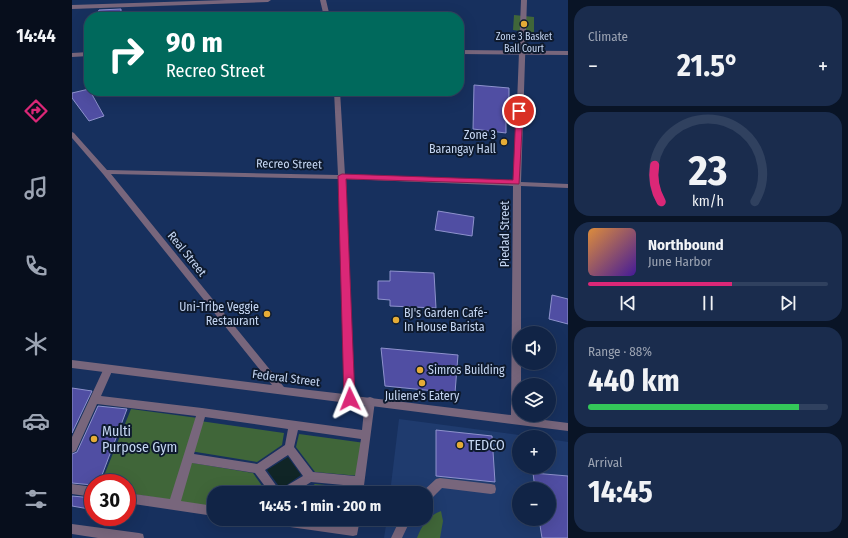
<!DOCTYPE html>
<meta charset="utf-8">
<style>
:root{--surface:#112446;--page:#1a2c4d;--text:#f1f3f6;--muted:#9ca4b3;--line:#30415f;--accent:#db2777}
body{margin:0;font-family:"Fira Sans Condensed",sans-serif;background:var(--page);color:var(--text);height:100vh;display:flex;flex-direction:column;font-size:15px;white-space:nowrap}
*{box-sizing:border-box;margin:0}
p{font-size:13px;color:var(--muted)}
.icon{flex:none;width:22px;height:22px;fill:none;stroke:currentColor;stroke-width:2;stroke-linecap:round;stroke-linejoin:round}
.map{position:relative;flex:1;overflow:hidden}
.drawer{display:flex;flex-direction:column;gap:6px;padding:6px;background:#091426;width:280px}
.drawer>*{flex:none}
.banner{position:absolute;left:12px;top:12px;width:380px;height:84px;border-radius:16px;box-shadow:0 4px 16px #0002,0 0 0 1px var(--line);background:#00695c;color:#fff;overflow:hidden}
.buttons{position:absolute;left:440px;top:326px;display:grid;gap:8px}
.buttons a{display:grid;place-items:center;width:44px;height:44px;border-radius:50%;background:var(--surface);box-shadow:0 4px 16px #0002,0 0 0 1px var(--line);font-size:20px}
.speed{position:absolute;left:12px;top:474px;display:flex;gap:8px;font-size:20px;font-weight:700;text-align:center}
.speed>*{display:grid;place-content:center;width:52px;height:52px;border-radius:50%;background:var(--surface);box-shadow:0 4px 16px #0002,0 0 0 1px var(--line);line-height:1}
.speed .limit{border:6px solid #d22;background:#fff;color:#111}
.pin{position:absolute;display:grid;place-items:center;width:34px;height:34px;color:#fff;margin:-17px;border:2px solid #fff;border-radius:50%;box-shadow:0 1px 4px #0007}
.me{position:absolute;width:44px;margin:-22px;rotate:358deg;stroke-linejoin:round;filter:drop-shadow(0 0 3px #0008)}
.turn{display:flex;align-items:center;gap:14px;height:84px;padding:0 16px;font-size:18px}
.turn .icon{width:52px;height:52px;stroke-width:2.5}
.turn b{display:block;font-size:28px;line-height:34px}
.big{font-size:30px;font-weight:700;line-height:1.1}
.drawer .tile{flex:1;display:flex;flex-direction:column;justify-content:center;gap:6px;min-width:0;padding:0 14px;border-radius:16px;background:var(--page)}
.drawer .dial{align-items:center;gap:0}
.dial svg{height:104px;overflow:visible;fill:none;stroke:var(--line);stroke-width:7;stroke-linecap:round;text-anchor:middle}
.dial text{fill:var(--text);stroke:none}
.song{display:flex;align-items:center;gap:12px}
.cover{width:48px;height:48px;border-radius:6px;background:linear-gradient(135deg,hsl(30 70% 55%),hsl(260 70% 35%))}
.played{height:4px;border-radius:2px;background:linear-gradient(90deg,var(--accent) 60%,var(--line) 60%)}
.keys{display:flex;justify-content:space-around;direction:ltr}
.heat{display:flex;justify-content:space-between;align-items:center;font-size:22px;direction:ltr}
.charge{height:6px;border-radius:3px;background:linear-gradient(90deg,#34c759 88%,var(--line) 0)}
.trip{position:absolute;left:135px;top:486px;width:226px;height:40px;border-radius:16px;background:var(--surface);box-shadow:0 4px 16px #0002,0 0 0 1px var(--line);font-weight:700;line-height:40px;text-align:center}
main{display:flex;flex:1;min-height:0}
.dock{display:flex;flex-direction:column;width:72px;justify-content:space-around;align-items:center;background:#070e1c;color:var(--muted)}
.dock .icon{width:28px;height:28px}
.dock .current{color:var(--accent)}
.dock b{font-size:18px;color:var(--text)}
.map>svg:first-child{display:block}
.built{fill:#1f3b6e;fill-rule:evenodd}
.green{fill:#406639}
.water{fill:#102526}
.building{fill:#504ea3;stroke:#8e92cd}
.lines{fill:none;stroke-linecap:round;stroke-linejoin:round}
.service{fill:#78667c;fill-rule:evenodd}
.minor{fill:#78667c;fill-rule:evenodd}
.tertiary{fill:#78667c;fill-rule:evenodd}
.route{fill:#db2777;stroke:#8e194d}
.poi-dot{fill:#e6ac36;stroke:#0e1a2e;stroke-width:1.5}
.labels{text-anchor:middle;stroke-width:4;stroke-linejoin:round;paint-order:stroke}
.far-poi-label{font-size:10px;fill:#c5d6f2;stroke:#0e1a2e}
.poi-label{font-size:12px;fill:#c5d6f2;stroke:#0e1a2e;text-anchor:end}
.street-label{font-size:12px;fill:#c5d6f2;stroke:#0e1a2e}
.near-poi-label{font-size:14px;fill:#c5d6f2;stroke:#0e1a2e;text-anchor:start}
</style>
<main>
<nav class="dock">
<b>14:44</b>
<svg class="icon current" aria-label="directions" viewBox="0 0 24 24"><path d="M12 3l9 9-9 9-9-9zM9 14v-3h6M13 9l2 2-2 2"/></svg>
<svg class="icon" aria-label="music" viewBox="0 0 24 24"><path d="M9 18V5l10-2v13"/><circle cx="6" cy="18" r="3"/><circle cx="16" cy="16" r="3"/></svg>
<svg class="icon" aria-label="phone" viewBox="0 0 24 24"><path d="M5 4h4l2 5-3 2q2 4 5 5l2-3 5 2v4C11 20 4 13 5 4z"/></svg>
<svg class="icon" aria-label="climate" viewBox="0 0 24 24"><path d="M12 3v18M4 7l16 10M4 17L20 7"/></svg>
<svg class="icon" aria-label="car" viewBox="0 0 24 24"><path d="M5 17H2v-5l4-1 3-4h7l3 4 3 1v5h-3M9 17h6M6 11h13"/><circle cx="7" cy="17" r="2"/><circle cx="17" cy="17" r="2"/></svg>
<svg class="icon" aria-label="filters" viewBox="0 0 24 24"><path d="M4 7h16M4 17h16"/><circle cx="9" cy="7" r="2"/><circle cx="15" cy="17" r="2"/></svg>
</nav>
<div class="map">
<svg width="496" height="538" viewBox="0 0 496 538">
<rect width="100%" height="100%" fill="#17305e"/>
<!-- built -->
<path class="built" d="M327,419l135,18h-15v30h30v-28l19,3v96h-184l3,-19h39v-26h-36zM447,489h30v30h-30z"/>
<!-- green -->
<path class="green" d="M442,15l20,2v16l-21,-3z
M59,409l67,9 -27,82 -44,-7v-10h-26z
M128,421l84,12 -2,12 -25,17 -67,-11z
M227,434l66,9 -5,33 -45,-4 -19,-25z
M115,462l66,11 14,20h-53v18l-40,-6z
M243,484l44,4 -1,5h-57z
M369,511l2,10 -3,17h-23c5,-13 11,-22 24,-27z"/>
<!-- water -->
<path class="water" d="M216,457l13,18 -20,14 -14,-19z"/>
<!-- building -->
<path class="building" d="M49,9v8h-25l3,-7z
M402,85l35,3v17l-3,-1v29l-33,-4z
M17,89l15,27 -15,5 -17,-23v-5z
M366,211l36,6 -2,19 -37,-6z
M318,271l44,2 2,35 -46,-2v-6l-12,-1v-18h12z
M480,295l16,4v25l-19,-5z
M309,348l77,7 -3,38 -70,-7z
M0,388l20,3 -20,42z
M26,406l29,3 -28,74h-6v2l-21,-2v-29l5,-2z
M364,430l56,6 3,46 -59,-6z
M461,473l35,3v62h-26l-3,-19h10v-30h-14z
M0,496l21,2 -4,11 -17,-3z"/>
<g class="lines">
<!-- service -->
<path class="service" d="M36,365l3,1 2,3 -12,27 101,12 160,22 3,-29 2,-3 3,-1 3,1 2,3 -12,92h-10l1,-7 -43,-4 -17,11h-24l-15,-20 -63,-10 -11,38 33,5v10l-87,-13v-10l43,6 26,-83 -99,-12 -21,47 -4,2v-16l33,-71zM133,417l83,12 -3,16 -28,19 -63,-10zM226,430l63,9 -6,37 -42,-4 -19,-25zM216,455l15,21 -22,13 -1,2 -15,-21z
M368,478l51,6 4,1 1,4 -1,4 -4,1 -49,-6 -12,12 -4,1v-8l-4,-1 14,-13z
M0,484l21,3v10l-21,-3z
M192,519h43l42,6 1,-6h10l-3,16 -4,1 -84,-12 -4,-1z
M328,519h11l-9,19h-11z
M0,524l67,9 4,1 1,4h-46l-26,-4z"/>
<!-- minor -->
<path class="minor" d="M154,0h45l-3,2 -196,7v-4z
M248,0h6l4,17h-6z
M449,0h6l-6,182 47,2v4l-47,-2v147h-2v30h2v22h-2v30h2v2l47,6v8l-496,-63v-8l200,25 -169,-211 -31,-36v-6l2,1 33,37 231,5 -4,-84h6l5,84 169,6zM39,174l228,5 5,215 -60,-7zM274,179l167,7 -2,229 -157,-19z"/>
<!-- tertiary -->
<path class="tertiary" d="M387,50l109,1v4l-109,-1z
M17,52v4l-17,1v-4z"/>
</g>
<!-- route -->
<path class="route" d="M447,108l4,3 -4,73 -173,-5 9,220 -2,3 -3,2 -4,-2 -2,-3 -6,-223 4,-2 171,6 3,-69z"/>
<!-- markers -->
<g class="poi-dot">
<circle cx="452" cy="24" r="4"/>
<circle cx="432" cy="142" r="4"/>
<circle cx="195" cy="314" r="4"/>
<circle cx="324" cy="320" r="4"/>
<circle cx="348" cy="370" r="4"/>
<circle cx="350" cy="383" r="4"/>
<circle cx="22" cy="439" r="4"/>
<circle cx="388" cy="445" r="4"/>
</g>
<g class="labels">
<!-- far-poi labels -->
<g class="far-poi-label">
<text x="452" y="40">Zone 3 Basket<tspan x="452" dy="12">Ball Court</tspan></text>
</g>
<!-- poi labels -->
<g class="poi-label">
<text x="424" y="139">Zone 3<tspan x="424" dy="14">Barangay Hall</tspan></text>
<text x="187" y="311">Uni-Tribe Veggie<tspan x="187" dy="14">Restaurant</tspan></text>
<text x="332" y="317" text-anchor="start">BJ's Garden Café-<tspan x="332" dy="14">In House Barista</tspan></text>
<text x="356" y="374" text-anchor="start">Simros Building</text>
<text x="350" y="400" text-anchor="middle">Juliene's Eatery</text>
</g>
<!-- street labels -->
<g class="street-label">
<text transform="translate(217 164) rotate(1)" y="4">Recreo Street</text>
<text transform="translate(433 234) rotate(-90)" y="4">Piedad Street</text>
<text transform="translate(115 254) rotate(51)" y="4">Real Street</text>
<text transform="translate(214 378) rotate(7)" y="4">Federal Street</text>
</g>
<!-- near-poi labels -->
<g class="near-poi-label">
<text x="30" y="436">Multi<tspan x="30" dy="16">Purpose Gym</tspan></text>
<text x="396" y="450">TEDCO</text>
</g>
</g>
</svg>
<div class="buttons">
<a><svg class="icon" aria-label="sound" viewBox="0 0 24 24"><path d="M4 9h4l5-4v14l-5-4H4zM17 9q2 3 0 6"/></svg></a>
<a><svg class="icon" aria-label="layers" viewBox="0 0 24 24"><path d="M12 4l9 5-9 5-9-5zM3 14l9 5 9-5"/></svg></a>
<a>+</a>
<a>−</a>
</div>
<div class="speed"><div class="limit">30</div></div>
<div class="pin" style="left:447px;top:111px;background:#d93025"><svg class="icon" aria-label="arrive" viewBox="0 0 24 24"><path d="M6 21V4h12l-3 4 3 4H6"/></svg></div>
<svg class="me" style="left:278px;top:399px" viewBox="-20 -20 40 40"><path d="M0-17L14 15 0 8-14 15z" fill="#db2777" stroke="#fff" stroke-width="4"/></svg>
<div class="trip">14:45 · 1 min · 200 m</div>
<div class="banner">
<div class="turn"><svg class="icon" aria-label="right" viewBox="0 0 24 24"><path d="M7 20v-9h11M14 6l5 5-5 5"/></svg><div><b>90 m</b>Recreo Street</div></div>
</div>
</div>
<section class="drawer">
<div class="tile"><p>Climate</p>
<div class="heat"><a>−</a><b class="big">21.5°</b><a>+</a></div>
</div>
<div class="tile dial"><svg viewBox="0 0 100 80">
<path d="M14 69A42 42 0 1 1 86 69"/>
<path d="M14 69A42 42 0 0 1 9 41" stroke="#db2777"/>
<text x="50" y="56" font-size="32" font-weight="700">23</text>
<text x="50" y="72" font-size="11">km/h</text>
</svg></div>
<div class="tile">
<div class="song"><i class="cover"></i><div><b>Northbound</b><p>June Harbor</p></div></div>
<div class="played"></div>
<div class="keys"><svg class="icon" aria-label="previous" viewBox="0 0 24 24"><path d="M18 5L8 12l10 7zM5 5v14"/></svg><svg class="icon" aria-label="pause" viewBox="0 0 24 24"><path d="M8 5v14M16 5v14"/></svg><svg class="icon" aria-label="next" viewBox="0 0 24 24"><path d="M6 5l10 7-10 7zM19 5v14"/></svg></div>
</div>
<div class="tile"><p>Range · 88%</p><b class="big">440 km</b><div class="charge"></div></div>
<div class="tile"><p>Arrival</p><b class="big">14:45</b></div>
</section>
</main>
